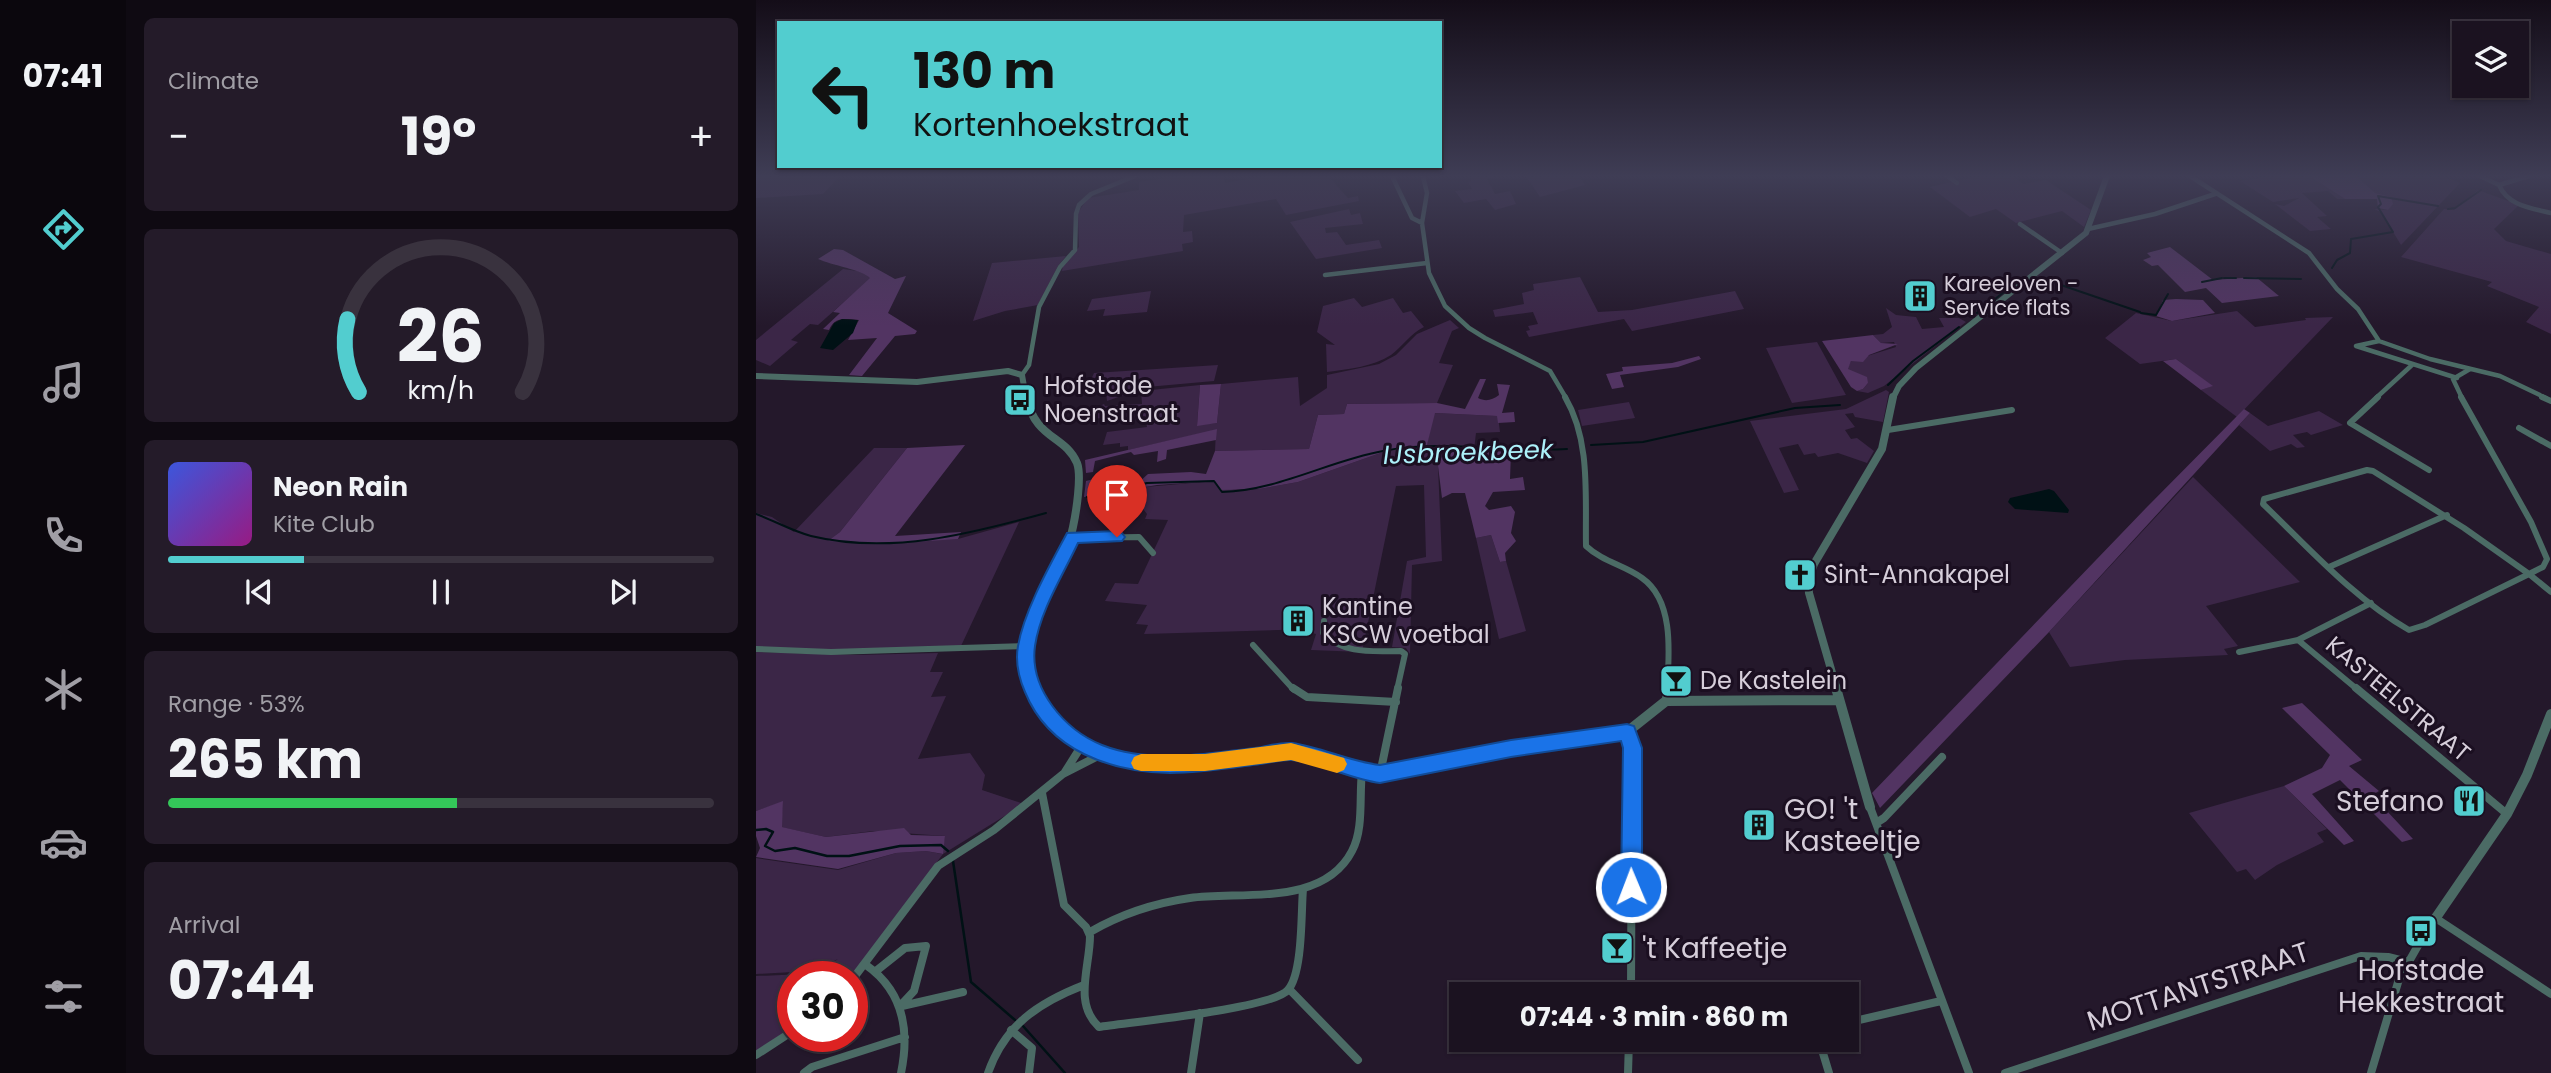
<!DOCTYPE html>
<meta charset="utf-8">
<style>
:root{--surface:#1b1220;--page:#241b29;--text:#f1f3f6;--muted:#a09ea5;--line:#39323e;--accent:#52cdcf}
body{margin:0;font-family:Poppins,sans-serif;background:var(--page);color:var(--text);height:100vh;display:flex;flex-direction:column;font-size:26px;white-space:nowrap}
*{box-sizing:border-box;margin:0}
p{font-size:23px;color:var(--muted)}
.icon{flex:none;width:38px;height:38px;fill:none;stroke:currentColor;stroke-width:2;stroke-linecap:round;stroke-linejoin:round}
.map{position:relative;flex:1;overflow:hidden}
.sheet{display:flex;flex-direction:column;gap:18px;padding:18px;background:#0f0a12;width:630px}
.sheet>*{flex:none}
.top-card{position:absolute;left:21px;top:21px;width:665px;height:147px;border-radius:0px;box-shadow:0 2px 5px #0004,0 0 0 2px var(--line);background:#52cdcf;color:#111;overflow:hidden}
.controls{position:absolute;left:1696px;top:21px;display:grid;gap:14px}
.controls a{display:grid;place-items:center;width:77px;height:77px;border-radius:0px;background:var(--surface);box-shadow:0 2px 5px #0004,0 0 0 2px var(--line);font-size:35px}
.speed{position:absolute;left:21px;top:961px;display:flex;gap:14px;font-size:35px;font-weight:700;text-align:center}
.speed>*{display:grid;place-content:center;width:91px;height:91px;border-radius:50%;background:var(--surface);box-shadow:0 2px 5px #0004,0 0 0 2px var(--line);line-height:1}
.speed .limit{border:10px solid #d22;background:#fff;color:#111}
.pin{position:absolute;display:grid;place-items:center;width:60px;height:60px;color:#fff;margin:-72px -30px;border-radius:50% 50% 50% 0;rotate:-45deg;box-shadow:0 0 7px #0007}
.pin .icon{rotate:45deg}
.me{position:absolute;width:77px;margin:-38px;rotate:359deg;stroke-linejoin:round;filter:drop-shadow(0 0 5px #0008)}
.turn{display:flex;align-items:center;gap:24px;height:147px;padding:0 21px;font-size:32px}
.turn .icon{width:91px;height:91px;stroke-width:2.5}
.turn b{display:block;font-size:49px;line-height:60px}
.big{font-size:52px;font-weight:700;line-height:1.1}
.sheet .card{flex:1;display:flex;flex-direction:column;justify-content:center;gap:10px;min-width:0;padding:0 24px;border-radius:10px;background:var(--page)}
.sheet .dial{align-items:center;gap:0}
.dial svg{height:182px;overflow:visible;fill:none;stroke:var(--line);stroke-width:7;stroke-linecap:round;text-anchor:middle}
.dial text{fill:var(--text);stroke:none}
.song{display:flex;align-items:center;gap:21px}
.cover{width:84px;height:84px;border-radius:10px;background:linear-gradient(135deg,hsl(230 70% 55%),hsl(310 70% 35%))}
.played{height:7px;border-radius:4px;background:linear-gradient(90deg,var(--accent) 25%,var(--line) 25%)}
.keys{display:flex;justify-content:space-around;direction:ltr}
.heat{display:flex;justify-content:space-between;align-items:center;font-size:38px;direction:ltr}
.charge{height:10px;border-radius:5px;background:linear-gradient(90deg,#34c759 53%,var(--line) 0)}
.trip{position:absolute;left:693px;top:982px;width:410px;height:70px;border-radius:0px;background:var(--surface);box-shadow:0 2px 5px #0004,0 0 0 2px var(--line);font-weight:700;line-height:70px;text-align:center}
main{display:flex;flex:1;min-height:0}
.tab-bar{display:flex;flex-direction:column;width:126px;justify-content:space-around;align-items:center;background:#0b070d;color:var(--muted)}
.tab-bar .icon{width:49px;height:49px}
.tab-bar .on{color:var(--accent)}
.tab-bar b{font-size:32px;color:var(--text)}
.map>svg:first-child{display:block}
.green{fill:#3b2647}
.forest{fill:#523462}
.water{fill:#001115}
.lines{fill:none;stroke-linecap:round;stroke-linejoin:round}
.stream-far1{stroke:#001115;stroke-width:2}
.stream{stroke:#001115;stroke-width:2.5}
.minor-far2{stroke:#4b6b65;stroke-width:4.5}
.minor-far1{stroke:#4b6b65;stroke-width:6}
.minor{stroke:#4b6b65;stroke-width:8}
.tertiary-far2{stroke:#4b6b65;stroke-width:6}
.tertiary-far1{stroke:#4b6b65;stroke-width:8}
.tertiary{stroke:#4b6b65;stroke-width:10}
.route{fill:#1a73e8;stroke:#114b97;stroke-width:2}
.slow{fill:#f59e0b}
.labels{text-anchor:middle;stroke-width:6;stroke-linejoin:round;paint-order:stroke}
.far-poi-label{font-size:21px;fill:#d6ceda;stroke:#1b0f21;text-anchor:start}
.poi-label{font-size:24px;fill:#d6ceda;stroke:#1b0f21;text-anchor:start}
.street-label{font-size:24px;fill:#d6ceda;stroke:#1b0f21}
.water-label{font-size:26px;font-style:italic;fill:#acf0f9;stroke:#1b0f21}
.near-poi-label{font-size:28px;fill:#d6ceda;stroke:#1b0f21;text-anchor:start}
.near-street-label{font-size:28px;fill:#d6ceda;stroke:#1b0f21}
</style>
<main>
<nav class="tab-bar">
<b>07:41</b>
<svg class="icon on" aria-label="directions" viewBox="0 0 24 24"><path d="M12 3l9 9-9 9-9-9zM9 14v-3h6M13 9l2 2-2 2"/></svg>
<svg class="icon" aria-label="music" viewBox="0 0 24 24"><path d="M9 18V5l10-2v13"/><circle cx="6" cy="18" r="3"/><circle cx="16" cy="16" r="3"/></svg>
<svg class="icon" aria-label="phone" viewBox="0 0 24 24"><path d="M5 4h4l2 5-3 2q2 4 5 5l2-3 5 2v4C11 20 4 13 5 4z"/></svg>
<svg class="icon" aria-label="climate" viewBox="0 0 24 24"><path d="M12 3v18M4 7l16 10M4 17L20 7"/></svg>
<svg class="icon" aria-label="car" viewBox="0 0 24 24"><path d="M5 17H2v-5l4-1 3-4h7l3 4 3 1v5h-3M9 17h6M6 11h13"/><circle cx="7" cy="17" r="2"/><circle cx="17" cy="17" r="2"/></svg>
<svg class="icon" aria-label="filters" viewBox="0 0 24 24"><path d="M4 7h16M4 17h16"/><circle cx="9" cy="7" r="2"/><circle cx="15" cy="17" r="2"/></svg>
</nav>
<section class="sheet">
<div class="card"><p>Climate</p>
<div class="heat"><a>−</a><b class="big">19°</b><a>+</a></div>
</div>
<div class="card dial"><svg viewBox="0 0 100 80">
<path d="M14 69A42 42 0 1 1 86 69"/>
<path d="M14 69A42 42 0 0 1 9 37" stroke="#52cdcf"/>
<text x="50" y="56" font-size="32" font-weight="700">26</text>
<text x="50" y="72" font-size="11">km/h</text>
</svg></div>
<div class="card">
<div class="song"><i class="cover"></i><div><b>Neon Rain</b><p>Kite Club</p></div></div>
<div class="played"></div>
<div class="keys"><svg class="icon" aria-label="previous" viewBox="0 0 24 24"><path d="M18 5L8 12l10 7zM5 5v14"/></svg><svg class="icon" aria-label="pause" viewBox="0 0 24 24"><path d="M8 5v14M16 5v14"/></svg><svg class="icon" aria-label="next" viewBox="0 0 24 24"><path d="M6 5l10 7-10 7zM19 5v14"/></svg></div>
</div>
<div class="card"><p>Range · 53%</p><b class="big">265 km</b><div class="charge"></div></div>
<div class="card"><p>Arrival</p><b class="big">07:44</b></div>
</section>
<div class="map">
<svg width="1795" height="1073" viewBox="0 0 1795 1073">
<rect width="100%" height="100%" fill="#24182b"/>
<!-- green -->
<path class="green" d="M0,176h84l-17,18 -67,4z
M423,176h45l1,7 40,-7h63l20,22 10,-2 1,5 -73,14 -10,-16 -92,16 -1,17 9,-1 1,11 -11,2 1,7 -121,20 1,-6 16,-18 -1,-34 10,-15 51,-8v-8z
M715,176h31l-15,3 8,15 15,-3 6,13 -21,6 -9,-11 -22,4 -9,-12 17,-2 -4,-7 3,-1z
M770,176h53l6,9 -45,12z
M1221,176h36l10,8 23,-4 45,30 -7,17 -22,-16 -46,12 -20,-14 -26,8 -40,-30z
M1514,176h39l36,23h-8l-9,-8 -26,2 25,23 -10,1 14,12 -21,2 -35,-27 9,2 15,-8 -26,4 -33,-21z
M1600,176h87l17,7 -59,62 -20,-33 -7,-3 14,1z
M1722,190l41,15 -25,24 12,12 45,13v80l-25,-12 13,-15 -52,-21 5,-4 -91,-25 43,-48 10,1z
M593,209l2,6 9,-2 3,11 -38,4 1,5 11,-1 9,13 33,-5 3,8 -66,11 -26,-37z
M310,256l-8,10 -20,39 -33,6 -32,10 19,-58z
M87,269l22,3 6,6 -53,47 -8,-1 -19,16 7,2 -28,24 -14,-6v-20z
M824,277l18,35 34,-2 103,-19 9,18 -112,22 -8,-12 -95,18 -3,-6 4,-1 -2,-4 10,-2 -5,-12 -38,5 -2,-7 31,-6 -2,-11 12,-3 -1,-6z
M395,291l-4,21 -44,4 2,-7 -18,2 5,-12z
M598,298l8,9 31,-9 10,15 8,-2 13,16c-14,7 -21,19 -33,28 -18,12 -43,14 -64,17l-1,-28 9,1 -18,-13 6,-26z
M1130,308l10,7 20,2 6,12 22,-2 -5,-9h20l7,4 -82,64 -16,7 -11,-2 6,-2 5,-6 -21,-14 4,-8 45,-14 -2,-5 -13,1 -8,-8 10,-1 9,-7z
M1481,311l18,16 51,-7 -1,-2 28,-1 -96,100 -36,-27 11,-4 -36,-27 -36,5 -35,-26 31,-25 36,8z
M694,320l9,8 -7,3 -13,32 14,2 -16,38 -90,1 -3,10 -26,1 -9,34 -94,2 1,-21 -88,20v-4l-8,1v-4l-17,2 4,-13 40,-5 -2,-11 -41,5v-3l-15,1 -1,-8 16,-7 1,2 37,-2 -1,-13 59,-6 -3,40 20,-2 4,-39 77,-7 2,29 27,-18v-13l52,-11 17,-9 21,-21z
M1061,342l29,53 -54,8 -26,-55z
M462,365l-4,16 -67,6 -40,14 -2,-18 -16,1 5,-11z
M1130,390l3,2 -6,30 -28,-5 -2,-4 -8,1 10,13 -10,3 6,9 6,-1 17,13 -7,12 -29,-10 -20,4 -3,-4 -11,2 -6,-11 -19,4 20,42 -15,3 -34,-72 96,-12z
M873,402l6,16 -53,8 -4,-16z
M1563,411l24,14 -32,10 -4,-3 -14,3 12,12 -8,1 -6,-4 -21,7 -31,-26 11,-12 18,13z
M678,413l64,3 2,16 -24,1 -2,17 -29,-1 -7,17 4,95 -30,4 -2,89 -4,-6 -14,-1 15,-86 19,-4 -2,-72 -28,1 -34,166 -51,-2 5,-16 -4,-1 1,-4 -169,5 4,-9 -12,-1 11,-19 -42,-4 10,-18 23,1 30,-64 -23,-1 2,-5 -10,-13 -3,-13 80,-7 22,10 23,-2 39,-7 91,-32 37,-2z
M118,448h33l-67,84 -11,9 129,-2 61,-17 -58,124 -131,5 -74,-4v-134l16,4 22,15z
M1437,477l107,105 -94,24 32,40 -14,3 4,6 -103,5 -55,7 -21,-35z
M735,535l9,27 6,-1 20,70 -27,8 -23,-101z
M0,652l100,3 82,-2 -8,19h13l-12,25 15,-1 -28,63 52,-6 15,22 -3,15 42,14 -81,50 -92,122h-58v51l-37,24v-75c28,-1 58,0 82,-17l-28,12 -54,3v-116l82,12 58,-17 30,-2 16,3 3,-18 -72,-5 -47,6 -45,-10 2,-25 -27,9z
M1528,786l43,43 -10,4 7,9 -47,23 -22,15 -9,-11 -9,3 -48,-59z"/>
<!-- forest -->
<path class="forest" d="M1553,176h47l19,17 16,4 2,7 -5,6 -10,-2 -1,-9h-32z
M1414,247l43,33 43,-3 23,19 -57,7 -16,-15 -21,4 -27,-27 -6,1 -9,-6 8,-3 -4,-4z
M78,249l9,1 52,29 11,-3 -18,37 29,18 -2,3 -20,2 -33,40 -13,-1 28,-37 -29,2 11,-20c-13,-1 -24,-4 -30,10l-6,-1 17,-16 -7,-1 37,-34c-7,-8 -39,-13 -52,-19z
M1420,299l27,1 12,13 -43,8 -16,-5 7,-16z
M1117,335l8,8 17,1 -29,11 -6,7 -12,-1 -3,8 19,8 1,6 -5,6 -6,2 -6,-4 -29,-46z
M943,356l2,3 -23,8 -58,8 4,12 -12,2 -6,-15 17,-3 -1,-4 50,-4z
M1420,359l37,27 -12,4 -38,-29z
M724,379h6l-8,19c8,4 14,2 21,-3l-2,-11 13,1 -8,28 12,-1 1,10 -17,1 -1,-7 -62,-3 -9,36 -37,1 -91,32 -39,7 -39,1 -6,-9 -57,4 -73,12 2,-16 8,-2 1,12 43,-8 10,-9 43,-2 15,2 9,-23 94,-2 9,-34 26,-1 3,-10 90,-1 28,6z
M465,384l-4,39 -20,3 3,-41z
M1488,409l6,4 -201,219 -169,176 -8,-15 274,-285z
M461,429l-1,11 -49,10 -1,9 -9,3 1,-11 -24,4 -3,-3 -36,9 -2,11 -7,1 -1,-13z
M209,445l-70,91 66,-4 -3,7 -74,5 -56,-3 12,-9 67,-84z
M689,449l66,3 -1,27 13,-2 2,13 -32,2 -8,14 4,4 22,-4 4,6 -4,21 5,8 -11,12 1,8 -6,1 -9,-27 -15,3 -11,-45h-13l-10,5 -4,-32z
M1546,703l60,57 -13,6 30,25 -7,4 41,44 -11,3 -62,-62 -28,14 42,47 -10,4 -60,-59 38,-18 8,-13 -48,-47z
M27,801l-1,26 44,10 78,-9 7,7 34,1 -2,18 -17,-3 -30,2 -58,16 -82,-12 4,-9 -4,-12v-25z"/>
<!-- water -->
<path class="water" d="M86,319l16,1 -5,13 -20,17 -13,-2 14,-25z
M1293,489l5,2 15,19 -1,3 -53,-4 -7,-7 2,-4z"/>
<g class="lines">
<!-- stream-far1 -->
<path class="stream-far1" d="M1692,209l7,-1 26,-18
M1576,268l5,-8 13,-7 1,-14 42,-7 -15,-25 3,-3 -3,-8 60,10
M1468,278h12
M1488,278l57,1
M1446,282l20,-4
M1305,285l79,27
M1221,313l27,-21
M1385,313l15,2 12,-21
M1132,385l25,-24 46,-34
M835,445l52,-3 152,-34 45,-3
M331,497l60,-14 67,-2 8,11c58,-2 106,-31 161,-41 60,-12 123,2 184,-2
M0,514c19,7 36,17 55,22 79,19 159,-2 235,-23"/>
<!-- stream -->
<path class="stream" d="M0,830l10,-1 7,3 -8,14 10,5 20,-3 32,8h22l51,-10 41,-1 7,6
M197,861l18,121 44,38
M267,1026l42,47"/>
<!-- minor-far2 -->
<path class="minor-far2" d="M636,176l20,42 10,5
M667,176l4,17 -5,30 7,50 16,33 24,22 16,10 65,33 16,27
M1191,176l10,7
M1434,176l119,77 28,36 21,20 21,32 51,18 70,17 46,22
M1724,176l19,9 30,-9
M1743,185c9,21 32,23 52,28
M1264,224l42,29
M1332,229l67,-15 60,-20
M569,275l102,-12
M1623,341l-23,5 101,32
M266,375l7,-10 10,-58 21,-40 15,-17 1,-36 3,-9 12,-11 44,-18
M1620,398l36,-33
M1706,398l-9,-19 17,-10"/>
<!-- minor-far1 -->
<path class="minor-far1" d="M809,397c26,44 20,99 21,149 17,16 38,19 56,32 33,23 27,78 25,112
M1622,397l-28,26 79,47
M1705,397l70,125 16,37 -4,8 -14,7
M1786,397l9,4
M1763,428l32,18
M1132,430l124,-20
M1611,470l6,1 91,57 65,46 -104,51 -16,5c-55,-31 -101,-83 -146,-126l1,-5z
M317,538l66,-1 14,16
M1573,567l118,-52
M1773,574l22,18
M568,621l-1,12c20,22 51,18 78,18l4,3 -8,36
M1542,640l60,50
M497,645l41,45
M0,649l75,3 195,-6
M1483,652l59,-12 73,-37"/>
<!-- minor -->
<path class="minor" d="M537,688l14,9 89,5
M1600,688l151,126
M910,701l1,-13
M871,732l5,16 -1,246
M309,772l17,-27
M624,774l18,-86
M286,793l22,112 22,22 4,9c0,31 -17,67 9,91 32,-5 172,-18 189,-37 15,-17 13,-78 15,-101
M1114,807l99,266
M1120,823l8,-5 58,-61
M1681,919l114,75
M334,932c31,-18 65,-29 100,-34 52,-7 133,9 162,-47 12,-22 7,-55 10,-79
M110,965c37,26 44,65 35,108
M120,971l29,-23 21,-2 -12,45 -14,15
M96,980l86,-114 56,-36 69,-56 39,-20
M533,989l69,71
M146,1006l61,-14
M1090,1023l95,-22
M255,1030l21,18 -3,25
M1063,1040l10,33
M994,1047l29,-7
M0,1055l37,-24
M48,1073l8,-6 93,-30
M232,1073c17,-48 50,-70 96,-88
M435,1073l9,-60
M872,1073l1,-33
M1249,1073l356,-117 27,1 20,5
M1615,1073l28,-94 25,-44"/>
<!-- tertiary-far2 -->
<path class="tertiary-far2" d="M0,376l161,6 91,-11 14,4 4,23
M1137,398l6,-12 17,-18 170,-135 21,-57"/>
<!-- tertiary-far1 -->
<path class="tertiary-far1" d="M270,397c10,43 39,38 51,66 5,13 -1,50 -4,64 -11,55 -64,105 -40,163
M1081,690l-28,-97 -1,-13 6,-16 68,-115 11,-52"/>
<!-- tertiary -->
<path class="tertiary" d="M276,688l10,19 16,18 18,14 41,19 22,5 47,1 101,-12 24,3 45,15 24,4 131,-26 116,-16 39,-31 173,-1
M1080,688l34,119
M1668,935l83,-121 20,-39 24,-61"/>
</g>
<!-- sky -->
<linearGradient id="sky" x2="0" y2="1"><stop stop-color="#140d18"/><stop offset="0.54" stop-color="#3f3d55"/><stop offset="1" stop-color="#3f3d55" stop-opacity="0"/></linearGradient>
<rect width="1795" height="326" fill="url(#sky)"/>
<!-- route -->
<path class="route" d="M361,531l5,2 3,4 -3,4 -44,2c-15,32 -38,68 -43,103 -6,43 30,84 67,99 20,8 47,11 68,11 29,0 57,-5 85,-8 12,-2 26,-6 37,-5 30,4 58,19 88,22l131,-25 116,-16 7,2 8,22v139l-3,7 -8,3 -7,-3 -3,-7 2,-139 -2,-7 -110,16 -131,26c-30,-4 -58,-20 -88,-23 -10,-1 -22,3 -32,4 -30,4 -60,9 -90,9 -59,-1 -121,-22 -145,-81 -6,-14 -10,-30 -7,-46 6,-35 32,-81 49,-113z"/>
<!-- slow -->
<path class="slow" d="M535,743l53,15 3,6 -3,6 -7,3 -46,-13 -86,11h-64l-7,-2 -3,-6 3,-6 7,-3h64z"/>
<!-- icons -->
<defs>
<symbol id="building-square" viewBox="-11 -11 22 22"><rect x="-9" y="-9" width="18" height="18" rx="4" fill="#52cdcf" stroke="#1b0f21"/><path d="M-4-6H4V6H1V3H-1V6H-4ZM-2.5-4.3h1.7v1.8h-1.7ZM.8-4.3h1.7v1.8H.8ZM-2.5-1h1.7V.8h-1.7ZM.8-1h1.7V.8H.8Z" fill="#111"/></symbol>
<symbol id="bus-square" viewBox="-11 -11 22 22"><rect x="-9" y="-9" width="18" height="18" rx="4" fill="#52cdcf" stroke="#1b0f21"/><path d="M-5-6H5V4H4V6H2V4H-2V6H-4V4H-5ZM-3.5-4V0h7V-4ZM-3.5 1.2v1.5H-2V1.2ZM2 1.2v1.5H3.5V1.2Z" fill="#111"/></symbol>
<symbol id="church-square" viewBox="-11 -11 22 22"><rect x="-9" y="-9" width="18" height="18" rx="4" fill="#52cdcf" stroke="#1b0f21"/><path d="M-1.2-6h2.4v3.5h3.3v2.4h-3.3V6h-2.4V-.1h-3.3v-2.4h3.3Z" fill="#111"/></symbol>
<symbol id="bar-square" viewBox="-11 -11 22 22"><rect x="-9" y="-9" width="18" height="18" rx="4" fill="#52cdcf" stroke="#1b0f21"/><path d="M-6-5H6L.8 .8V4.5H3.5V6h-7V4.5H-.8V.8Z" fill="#111"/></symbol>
<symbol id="restaurant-square" viewBox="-11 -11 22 22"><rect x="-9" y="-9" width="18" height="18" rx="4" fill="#52cdcf" stroke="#1b0f21"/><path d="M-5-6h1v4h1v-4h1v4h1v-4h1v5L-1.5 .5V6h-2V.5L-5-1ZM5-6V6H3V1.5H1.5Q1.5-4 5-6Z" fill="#111"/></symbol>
</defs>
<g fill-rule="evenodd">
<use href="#building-square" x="1145" y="277" width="38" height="38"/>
<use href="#bus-square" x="245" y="381" width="38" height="38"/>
<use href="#church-square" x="1025" y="556" width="38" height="38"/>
<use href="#building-square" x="523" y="602" width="38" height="38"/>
<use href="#bar-square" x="901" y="662" width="38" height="38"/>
<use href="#restaurant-square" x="1694" y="782" width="38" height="38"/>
<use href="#building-square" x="984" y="806" width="38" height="38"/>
<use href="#bus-square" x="1646" y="912" width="38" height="38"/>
<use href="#bar-square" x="842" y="929" width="38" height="38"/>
</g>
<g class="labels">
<!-- far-poi labels -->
<g class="far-poi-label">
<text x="1188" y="291">Kareeloven -<tspan x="1188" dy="24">Service flats</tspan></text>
</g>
<!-- poi labels -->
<g class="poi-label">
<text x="288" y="394">Hofstade<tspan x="288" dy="28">Noenstraat</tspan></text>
<text x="1068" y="583">Sint-Annakapel</text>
<text x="566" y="615">Kantine<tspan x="566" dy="28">KSCW voetbal</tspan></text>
<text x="944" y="689">De Kastelein</text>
</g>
<!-- street labels -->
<g class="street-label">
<text transform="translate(1642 699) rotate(40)" y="8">KASTEELSTRAAT</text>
</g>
<!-- water labels -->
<g class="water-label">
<text transform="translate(712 452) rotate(-2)" y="9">IJsbroekbeek</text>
</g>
<!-- near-poi labels -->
<g class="near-poi-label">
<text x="1688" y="811" text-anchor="end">Stefano</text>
<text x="1028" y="819">GO! 't<tspan x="1028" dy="32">Kasteeltje</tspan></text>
<text x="886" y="958">'t Kaffeetje</text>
<text x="1665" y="980" text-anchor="middle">Hofstade<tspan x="1665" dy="32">Hekkestraat</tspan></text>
</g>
<!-- near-street labels -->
<g class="near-street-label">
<text transform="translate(1442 986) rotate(-18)" y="10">MOTTANTSTRAAT</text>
</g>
</g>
</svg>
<div class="controls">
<a><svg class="icon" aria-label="layers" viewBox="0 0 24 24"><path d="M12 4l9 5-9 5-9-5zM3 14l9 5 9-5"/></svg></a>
</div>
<div class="speed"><div class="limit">30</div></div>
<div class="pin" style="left:361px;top:537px;background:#d93025"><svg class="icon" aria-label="arrive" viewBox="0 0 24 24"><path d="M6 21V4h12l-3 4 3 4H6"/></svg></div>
<svg class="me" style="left:875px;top:887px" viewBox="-20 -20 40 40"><circle r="17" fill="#1a73e8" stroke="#fff" stroke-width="3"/><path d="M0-11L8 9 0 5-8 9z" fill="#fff"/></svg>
<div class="trip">07:44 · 3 min · 860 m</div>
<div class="top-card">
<div class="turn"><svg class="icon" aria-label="left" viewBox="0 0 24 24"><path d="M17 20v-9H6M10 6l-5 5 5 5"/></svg><div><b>130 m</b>Kortenhoekstraat</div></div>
</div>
</div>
</main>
